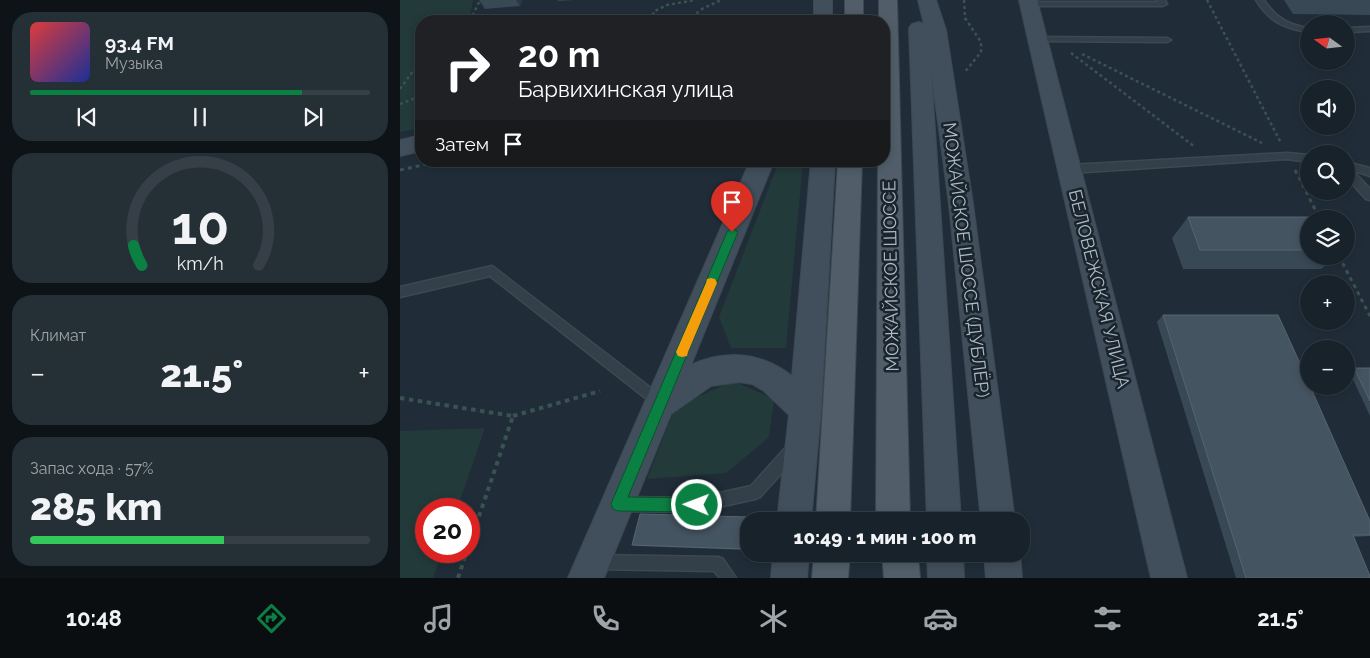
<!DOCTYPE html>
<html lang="ru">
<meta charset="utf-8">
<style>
:root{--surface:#18222a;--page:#252f36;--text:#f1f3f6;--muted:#9fa4a8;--line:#363f47;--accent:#0b8043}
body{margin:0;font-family:Raleway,sans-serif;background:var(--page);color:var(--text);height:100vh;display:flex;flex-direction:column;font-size:19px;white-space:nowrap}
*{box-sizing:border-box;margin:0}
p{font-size:16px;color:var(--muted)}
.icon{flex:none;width:28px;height:28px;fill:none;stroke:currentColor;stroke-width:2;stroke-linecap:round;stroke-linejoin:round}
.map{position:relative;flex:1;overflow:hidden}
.sheet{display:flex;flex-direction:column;gap:12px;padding:12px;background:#0d1317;width:400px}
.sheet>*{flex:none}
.guide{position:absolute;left:15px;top:15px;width:475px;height:152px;border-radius:20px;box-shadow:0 2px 8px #0003,0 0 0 1px var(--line);background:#202124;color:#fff;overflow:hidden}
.needle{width:32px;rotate:285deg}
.tools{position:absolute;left:900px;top:15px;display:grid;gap:10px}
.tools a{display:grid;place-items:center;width:55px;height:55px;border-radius:50%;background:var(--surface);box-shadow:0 2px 8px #0003,0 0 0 1px var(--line);font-size:25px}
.speed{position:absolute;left:15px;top:498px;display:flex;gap:10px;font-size:25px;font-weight:700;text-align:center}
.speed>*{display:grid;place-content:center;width:65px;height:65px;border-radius:50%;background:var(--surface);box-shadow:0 2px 8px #0003,0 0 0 1px var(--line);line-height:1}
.speed .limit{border:8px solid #d22;background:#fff;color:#111}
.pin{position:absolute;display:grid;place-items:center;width:42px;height:42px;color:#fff;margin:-51px -21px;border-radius:50% 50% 50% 0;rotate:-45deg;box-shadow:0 0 5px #0007}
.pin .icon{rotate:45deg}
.me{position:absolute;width:55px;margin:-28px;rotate:271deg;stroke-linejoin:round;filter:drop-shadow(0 0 4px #0008)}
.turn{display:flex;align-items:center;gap:18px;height:105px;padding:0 20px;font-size:22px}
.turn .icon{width:65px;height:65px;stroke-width:2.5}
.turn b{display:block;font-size:35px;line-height:42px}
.then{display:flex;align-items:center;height:48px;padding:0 20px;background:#0003;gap:10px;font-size:19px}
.big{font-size:38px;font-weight:800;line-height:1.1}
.sheet .tile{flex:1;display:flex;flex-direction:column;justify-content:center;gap:8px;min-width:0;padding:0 18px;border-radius:20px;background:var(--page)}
.sheet .dial{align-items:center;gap:0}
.dial svg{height:130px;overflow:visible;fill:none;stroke:var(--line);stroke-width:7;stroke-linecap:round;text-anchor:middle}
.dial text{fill:var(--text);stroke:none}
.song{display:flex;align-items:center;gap:15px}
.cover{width:60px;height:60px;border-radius:8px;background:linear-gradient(135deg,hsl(0 70% 55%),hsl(230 70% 35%))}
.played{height:5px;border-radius:2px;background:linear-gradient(90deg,var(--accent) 80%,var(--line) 80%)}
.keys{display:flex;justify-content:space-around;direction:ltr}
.heat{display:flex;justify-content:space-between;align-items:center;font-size:28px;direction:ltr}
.charge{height:8px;border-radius:4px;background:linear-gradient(90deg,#34c759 57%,var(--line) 0)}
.trip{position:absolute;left:340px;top:512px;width:290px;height:50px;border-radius:20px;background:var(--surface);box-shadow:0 2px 8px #0003,0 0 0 1px var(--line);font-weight:800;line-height:50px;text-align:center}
.tabs{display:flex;height:80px;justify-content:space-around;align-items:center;background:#0a0e11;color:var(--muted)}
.tabs .icon{width:35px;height:35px}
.tabs .active{color:var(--accent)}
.tabs b{font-size:22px;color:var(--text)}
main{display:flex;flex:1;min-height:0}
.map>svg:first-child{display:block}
.green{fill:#223a39}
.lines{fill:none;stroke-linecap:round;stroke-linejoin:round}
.lane-casing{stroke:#3d4852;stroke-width:3}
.secondary-casing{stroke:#3d4852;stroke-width:2}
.primary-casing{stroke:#3d4852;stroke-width:2}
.path-far2{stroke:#3a5251;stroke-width:2.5;stroke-dasharray:3 3;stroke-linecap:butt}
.path-far1{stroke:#3a5251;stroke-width:3;stroke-dasharray:4 4;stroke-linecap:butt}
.path{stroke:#3a5251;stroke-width:4;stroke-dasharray:4.5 4.5;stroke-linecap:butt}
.lane{fill:#333f49;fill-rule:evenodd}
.secondary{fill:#414f5c;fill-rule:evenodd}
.primary{fill:#515e69;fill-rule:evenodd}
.wall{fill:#384855}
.shaded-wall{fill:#293845}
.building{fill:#455461;stroke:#556471}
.route{fill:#0b8043;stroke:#07532c}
.slow{fill:#f59e0b}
.labels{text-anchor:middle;stroke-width:5;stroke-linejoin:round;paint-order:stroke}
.street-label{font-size:18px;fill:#aebac5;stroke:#19242d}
</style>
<main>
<section class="sheet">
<div class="tile">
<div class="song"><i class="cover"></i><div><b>93.4 FM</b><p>Музыка</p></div></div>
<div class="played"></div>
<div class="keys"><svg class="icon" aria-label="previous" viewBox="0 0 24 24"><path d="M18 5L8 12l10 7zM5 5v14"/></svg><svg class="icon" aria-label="pause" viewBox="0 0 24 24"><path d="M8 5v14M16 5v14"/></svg><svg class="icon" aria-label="next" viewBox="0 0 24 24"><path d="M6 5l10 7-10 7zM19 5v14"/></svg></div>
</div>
<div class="tile dial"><svg viewBox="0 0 100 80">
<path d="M14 69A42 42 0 1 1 86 69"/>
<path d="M14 69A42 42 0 0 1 9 57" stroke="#0b8043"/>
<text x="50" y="56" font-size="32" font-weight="700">10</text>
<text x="50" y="72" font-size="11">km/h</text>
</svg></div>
<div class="tile"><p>Климат</p>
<div class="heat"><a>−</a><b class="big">21.5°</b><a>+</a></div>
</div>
<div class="tile"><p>Запас хода · 57%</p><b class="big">285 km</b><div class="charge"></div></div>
</section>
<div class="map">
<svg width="970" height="578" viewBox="0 0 970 578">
<rect width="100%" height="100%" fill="#202d38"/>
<!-- green -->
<path class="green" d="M0,0h73l-4,21h-48v107l-21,4z
M379,161h24l-17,187h-55l-12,-31z
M333,381l41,18 -5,38 -43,36 -79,6 28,-72z
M85,428l-28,81h-31v42h16l-9,27h-33v-147z"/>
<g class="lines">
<defs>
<path id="lane" d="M757,0h8l2,4 -4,2h-134l-4,-2 4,-2h129z
M856,0h8c11,17 24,25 45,28v4c-25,-3 -40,-11 -53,-32z
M970,27v4l-24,1v-4z
M635,37l132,1 4,2 -4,2 -129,-1h-3z
M887,153l22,2v7l-22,-3 -217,14 -5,-4 5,-4z
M946,162l24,6v8l-18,-6 18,19v11l-4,-1 -20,-22z
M92,266l173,133 2,4 -2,4 -4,2 -4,-2 -167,-131 -90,21v-10z
M393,443l5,2 2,5 -2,5 -38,42 -5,2 -58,13 -78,-1 -5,-2 -2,-5 2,-5 5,-2 78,1 54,-12 37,-41z
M195,555l123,2 5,2 13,19h-16l-6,-7 -119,-2 -5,-2 -2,-5 2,-5z"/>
<path id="secondary" d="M414,0h18v21h-18z
M518,0h18l10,30 27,174 42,317h-34l-32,-317 -18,-134 30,451h-34l-18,-493 3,-4 7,-2 5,2z
M619,0h18l150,578h-36z
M21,135v16l-21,5v-16z
M350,161h24l-83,204c34,-16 71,-13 101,11l19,-215h24l-14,249 -10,111h-34l12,-106 -25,-24 -12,-7 -13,-2 -28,4 -40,28 -67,164h-36z
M373,554h36l-2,24h-36z
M527,554h36l1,24h-36z
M584,554h36l2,24h-36z"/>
<path id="primary" d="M445,0h18v21h-18z
M479,0h18l13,521h-34l2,-360h6v-140h-5z
M438,161h24l-12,360h-34z
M414,554h36l-2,24h-36z
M482,554h36l2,24h-36z"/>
</defs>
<!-- lane casing -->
<use href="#lane" class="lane-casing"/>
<!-- secondary casing -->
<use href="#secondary" class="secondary-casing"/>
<!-- primary casing -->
<use href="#primary" class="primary-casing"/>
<!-- path-far2 -->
<path class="path-far2" d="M564,0l1,18 16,24v10l-17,21
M807,0l74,143
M70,21l10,-21
M255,21l-2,-9 14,-7 29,-5
M287,21l15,-12 19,-9
M671,53l124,94
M682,54l180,89
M0,89l21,-29
M0,104l21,-8"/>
<!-- path-far1 -->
<path class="path-far1" d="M0,170l41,-9
M895,170l25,49
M939,256l31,60"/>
<!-- path -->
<path class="path" d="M0,398l113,18 -44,130
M113,416l87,-25
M58,578l9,-27"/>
<!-- lane -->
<use href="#lane" class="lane"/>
<!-- secondary -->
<use href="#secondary" class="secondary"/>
<!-- primary -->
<use href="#primary" class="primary"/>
</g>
<!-- wall -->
<path class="wall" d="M79,0h43l-2,6 -35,3z
M158,0h16l-16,1z
M884,0h86v15l-77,-1z
M788,217l121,2v37h29l-17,13h-138l-11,-31z
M763,315l207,206v15l-17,1 17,41h-134l-79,-256z
M954,368h16v48l-21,-45z
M350,517l2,2 -3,2v16l-2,13 -112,-4 -3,-1z"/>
<!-- shaded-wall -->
<path class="shaded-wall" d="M116,0h6l-2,6z
M349,524v13l-2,13 -2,-1z"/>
<!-- building -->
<path class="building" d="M788,217h141v2h-20v31h-109z
M763,315h115l31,68v3h1l60,135v14h-17l17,41v2h-124z
M954,368h16v33z
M240,514l110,3 -5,32 -113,-4z"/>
<!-- route -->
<path class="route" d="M332,228l6,4 -110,265 69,1 5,2 2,5 -2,5 -5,2 -79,-1 -5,-2 -2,-5 2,-5 114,-267z"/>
<!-- slow -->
<path class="slow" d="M311,278l4,1 2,4 -29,69 -1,4 -5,1 -4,-1 -2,-4 30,-69 1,-4z"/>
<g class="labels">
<!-- street labels -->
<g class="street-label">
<text transform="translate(566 260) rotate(83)" y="6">МОЖАЙСКОЕ ШОССЕ (ДУБЛЁР)</text>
<text transform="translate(491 276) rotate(-91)" y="6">МОЖАЙСКОЕ ШОССЕ</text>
<text transform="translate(699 289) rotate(76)" y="6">БЕЛОВЕЖСКАЯ УЛИЦА</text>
</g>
</g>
</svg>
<div class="tools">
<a><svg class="needle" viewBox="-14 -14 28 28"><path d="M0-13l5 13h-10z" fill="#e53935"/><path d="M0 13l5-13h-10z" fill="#9fa4a8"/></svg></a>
<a><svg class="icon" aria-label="sound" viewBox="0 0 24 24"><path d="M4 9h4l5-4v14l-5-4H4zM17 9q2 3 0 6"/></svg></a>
<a><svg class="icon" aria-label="search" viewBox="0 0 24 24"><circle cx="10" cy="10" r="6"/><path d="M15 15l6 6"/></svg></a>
<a><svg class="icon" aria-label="layers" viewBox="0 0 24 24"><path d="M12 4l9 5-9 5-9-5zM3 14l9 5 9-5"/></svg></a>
<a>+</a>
<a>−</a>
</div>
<div class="speed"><div class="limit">20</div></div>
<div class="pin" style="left:332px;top:232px;background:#d93025"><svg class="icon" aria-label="arrive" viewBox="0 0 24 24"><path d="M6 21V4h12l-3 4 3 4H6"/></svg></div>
<svg class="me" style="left:297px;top:505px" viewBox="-20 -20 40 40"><circle r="17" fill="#0b8043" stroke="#fff" stroke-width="3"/><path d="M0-11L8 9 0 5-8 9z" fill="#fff"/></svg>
<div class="trip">10:49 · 1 мин · 100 m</div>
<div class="guide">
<div class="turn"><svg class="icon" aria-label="right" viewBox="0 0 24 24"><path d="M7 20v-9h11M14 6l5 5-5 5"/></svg><div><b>20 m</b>Барвихинская улица</div></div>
<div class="then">Затем<svg class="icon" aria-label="arrive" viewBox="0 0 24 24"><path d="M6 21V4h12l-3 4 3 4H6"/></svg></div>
</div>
</div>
</main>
<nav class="tabs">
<b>10:48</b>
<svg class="icon active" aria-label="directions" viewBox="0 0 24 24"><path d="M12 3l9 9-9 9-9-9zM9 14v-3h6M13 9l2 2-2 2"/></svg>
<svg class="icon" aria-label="music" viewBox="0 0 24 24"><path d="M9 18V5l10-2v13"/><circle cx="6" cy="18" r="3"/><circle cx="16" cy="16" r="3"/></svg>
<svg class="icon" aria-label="phone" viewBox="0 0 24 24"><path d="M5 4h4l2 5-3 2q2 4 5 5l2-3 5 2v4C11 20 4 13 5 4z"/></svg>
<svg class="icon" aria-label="climate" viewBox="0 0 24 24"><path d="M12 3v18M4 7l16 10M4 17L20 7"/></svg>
<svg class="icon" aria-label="car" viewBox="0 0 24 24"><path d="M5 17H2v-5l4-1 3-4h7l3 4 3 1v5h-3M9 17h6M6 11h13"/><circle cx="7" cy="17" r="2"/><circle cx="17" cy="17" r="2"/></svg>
<svg class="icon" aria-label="filters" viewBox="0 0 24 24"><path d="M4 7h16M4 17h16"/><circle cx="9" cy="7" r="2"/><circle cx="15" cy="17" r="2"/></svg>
<b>21.5°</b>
</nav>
